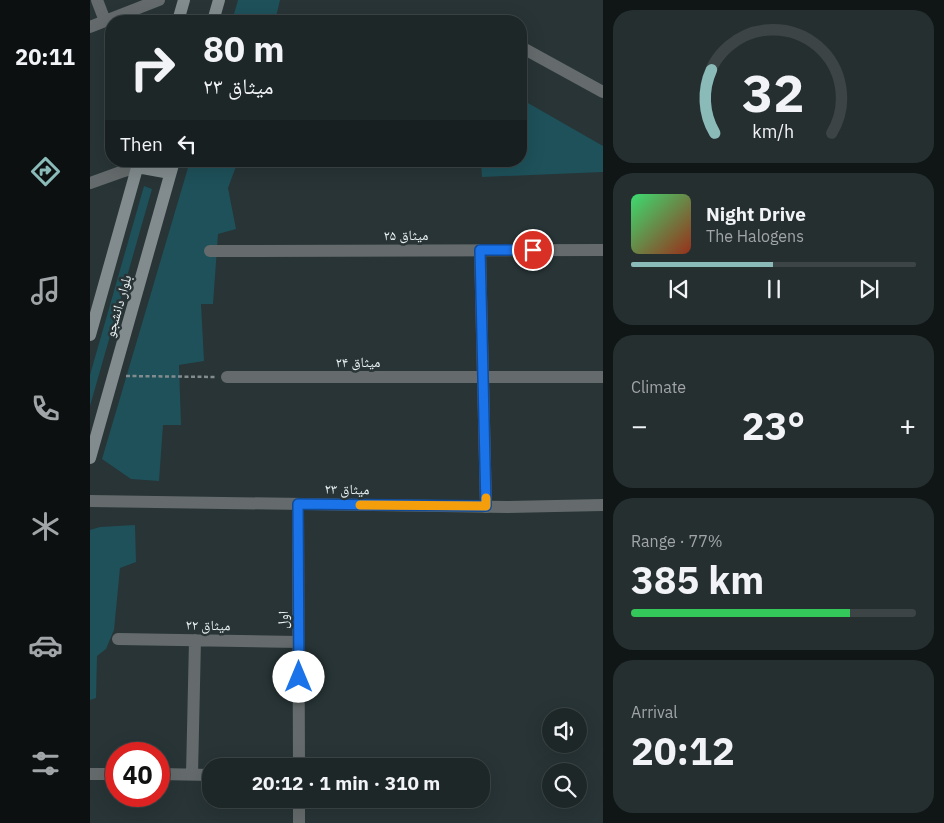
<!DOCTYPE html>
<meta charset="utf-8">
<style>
:root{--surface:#1e2728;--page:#262f30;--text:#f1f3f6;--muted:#a1a5a8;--line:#3c4445;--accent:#8bbbb9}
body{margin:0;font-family:"IBM Plex Sans","Noto Naskh Arabic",sans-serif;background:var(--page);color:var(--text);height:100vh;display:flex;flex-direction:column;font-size:19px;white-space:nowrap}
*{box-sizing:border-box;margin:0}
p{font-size:16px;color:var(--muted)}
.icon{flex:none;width:28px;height:28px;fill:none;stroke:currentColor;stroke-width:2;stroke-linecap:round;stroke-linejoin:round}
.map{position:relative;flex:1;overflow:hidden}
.sheet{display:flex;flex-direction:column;gap:10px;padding:10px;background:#101516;width:341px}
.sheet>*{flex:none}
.hud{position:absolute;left:15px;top:15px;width:422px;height:152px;border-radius:20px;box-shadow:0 5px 20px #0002,0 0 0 1px var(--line);background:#1e2728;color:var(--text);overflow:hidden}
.buttons{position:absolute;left:452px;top:708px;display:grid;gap:10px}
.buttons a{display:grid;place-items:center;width:45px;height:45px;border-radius:50%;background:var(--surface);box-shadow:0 5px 20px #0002,0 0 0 1px var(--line);font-size:25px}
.speed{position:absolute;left:15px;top:742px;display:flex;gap:10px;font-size:25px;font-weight:700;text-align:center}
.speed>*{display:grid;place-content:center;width:65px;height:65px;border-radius:50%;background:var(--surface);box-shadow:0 5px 20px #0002,0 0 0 1px var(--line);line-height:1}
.speed .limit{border:8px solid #d22;background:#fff;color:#111}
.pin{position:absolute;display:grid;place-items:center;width:42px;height:42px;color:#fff;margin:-21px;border:2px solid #fff;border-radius:50%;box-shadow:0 1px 5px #0007}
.me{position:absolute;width:55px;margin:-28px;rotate:0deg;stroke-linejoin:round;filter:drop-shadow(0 0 4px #0008)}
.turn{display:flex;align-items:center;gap:18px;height:105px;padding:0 15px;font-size:22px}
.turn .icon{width:65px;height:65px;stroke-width:2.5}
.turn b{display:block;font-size:35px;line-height:42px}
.then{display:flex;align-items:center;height:48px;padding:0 15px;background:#0003;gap:10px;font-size:19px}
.big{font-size:38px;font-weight:800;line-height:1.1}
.sheet .card{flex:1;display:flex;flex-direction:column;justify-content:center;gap:8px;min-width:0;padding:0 18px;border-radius:20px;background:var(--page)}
.sheet .dial{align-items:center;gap:0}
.dial svg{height:130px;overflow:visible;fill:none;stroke:var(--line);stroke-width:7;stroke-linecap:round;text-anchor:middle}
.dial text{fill:var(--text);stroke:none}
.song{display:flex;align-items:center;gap:15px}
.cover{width:60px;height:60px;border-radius:8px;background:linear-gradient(135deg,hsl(140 70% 55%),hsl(10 70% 35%))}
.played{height:5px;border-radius:2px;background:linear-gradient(90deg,var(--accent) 50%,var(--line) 50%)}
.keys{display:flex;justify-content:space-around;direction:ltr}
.heat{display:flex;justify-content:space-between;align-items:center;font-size:28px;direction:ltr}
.charge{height:8px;border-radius:4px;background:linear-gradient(90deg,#34c759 77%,var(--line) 0)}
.trip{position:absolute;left:112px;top:758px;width:288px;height:50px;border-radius:20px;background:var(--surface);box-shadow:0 5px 20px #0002,0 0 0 1px var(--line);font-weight:800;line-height:50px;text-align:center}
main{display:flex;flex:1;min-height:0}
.menu{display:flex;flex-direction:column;width:90px;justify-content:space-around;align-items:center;background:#0c1010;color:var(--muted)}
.menu .icon{width:35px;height:35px}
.menu .current{color:var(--accent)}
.menu b{font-size:22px;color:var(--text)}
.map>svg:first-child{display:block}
.green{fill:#1e515a}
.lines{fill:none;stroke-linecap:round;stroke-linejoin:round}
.path{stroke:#828c8e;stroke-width:2.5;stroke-dasharray:4 2.5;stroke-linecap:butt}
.minor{stroke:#656b6c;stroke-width:12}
.tertiary{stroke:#656b6c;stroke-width:12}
.secondary{stroke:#828b8d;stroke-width:12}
.route-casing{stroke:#114b97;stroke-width:12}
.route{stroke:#1a73e8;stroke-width:9}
.slow{stroke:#f59e0b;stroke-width:9}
.labels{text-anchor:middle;stroke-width:5;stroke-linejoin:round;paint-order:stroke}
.street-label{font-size:14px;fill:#edf4f6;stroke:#283436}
</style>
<main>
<nav class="menu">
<b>20:11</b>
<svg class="icon current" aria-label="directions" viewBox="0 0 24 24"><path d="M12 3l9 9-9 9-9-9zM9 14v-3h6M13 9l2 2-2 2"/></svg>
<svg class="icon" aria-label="music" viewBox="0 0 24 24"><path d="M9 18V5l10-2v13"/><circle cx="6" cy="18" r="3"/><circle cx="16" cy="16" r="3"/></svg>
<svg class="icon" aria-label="phone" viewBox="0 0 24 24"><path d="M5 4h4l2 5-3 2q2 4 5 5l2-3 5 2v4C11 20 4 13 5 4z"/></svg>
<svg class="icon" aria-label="climate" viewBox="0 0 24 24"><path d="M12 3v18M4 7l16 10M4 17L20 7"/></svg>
<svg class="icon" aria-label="car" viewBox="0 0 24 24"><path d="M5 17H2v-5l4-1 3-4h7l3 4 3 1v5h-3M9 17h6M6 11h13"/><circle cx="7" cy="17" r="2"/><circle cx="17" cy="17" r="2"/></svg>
<svg class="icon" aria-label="filters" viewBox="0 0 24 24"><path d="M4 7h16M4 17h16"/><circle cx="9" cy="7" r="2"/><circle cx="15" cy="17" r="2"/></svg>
</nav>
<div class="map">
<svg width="513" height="823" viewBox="0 0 513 823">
<rect width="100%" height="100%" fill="#283436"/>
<!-- green -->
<path class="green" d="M148,0h42l-5,21h-43z
M431,99l82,47v26l-121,5 -1,-16h40z
M100,161h48l-10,27 8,41 -18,5 -5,70h-12l3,57 -25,4 2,60h-18l-4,56 -28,-2 -29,-20z
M54,186l8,3 -62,217v-31z
M45,525l1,37 -16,6 -6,62 -8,19 -9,7 -1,42 -6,2v-170l10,-3z"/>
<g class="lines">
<!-- path -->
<path class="path" d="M36,376l90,1"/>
<!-- minor -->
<path class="minor" d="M7,0l8,21
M0,27l69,-27
M431,47l82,45
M390,250l6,257
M120,251l393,-1
M137,377h376
M28,639l180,3
M0,774h26
M69,774l52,1
M102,775l3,-135"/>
<!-- tertiary -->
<path class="tertiary" d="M0,183l31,-11 16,-5
M0,501l417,6 96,-2
M208,504l1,262
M209,799v24"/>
<!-- secondary -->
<path class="secondary" d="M88,21l6,-21
M123,21l6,-21
M47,167l33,6
M0,335l49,-174
M0,458l84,-297"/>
</g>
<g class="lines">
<defs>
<path id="route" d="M209,677l-1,-173 188,2 -6,-256h53"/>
</defs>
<!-- route casing -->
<use href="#route" class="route-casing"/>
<!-- route -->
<use href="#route" class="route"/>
<!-- slow -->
<path class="slow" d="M270,505l126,1v-8"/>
</g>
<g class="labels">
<!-- street labels -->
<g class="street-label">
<text x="316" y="240">میثاق ۲۵</text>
<text transform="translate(28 306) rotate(-74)" y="5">بلوار دانشجو</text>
<text x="268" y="367">میثاق ۲۴</text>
<text transform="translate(257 489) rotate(1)" y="5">میثاق ۲۳</text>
<text transform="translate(193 620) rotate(-90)" y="5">اول</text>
<text transform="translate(118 625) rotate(1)" y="5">میثاق ۲۲</text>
</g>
</g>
</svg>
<div class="buttons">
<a><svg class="icon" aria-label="sound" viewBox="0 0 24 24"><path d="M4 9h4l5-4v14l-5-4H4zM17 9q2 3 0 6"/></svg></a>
<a><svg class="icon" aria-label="search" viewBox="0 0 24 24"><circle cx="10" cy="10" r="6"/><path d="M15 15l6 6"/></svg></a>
</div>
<div class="speed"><div class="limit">40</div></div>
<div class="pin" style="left:443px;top:250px;background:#d93025"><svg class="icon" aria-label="arrive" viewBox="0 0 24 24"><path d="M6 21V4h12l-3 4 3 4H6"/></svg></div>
<svg class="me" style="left:209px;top:677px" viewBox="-20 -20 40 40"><circle r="19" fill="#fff"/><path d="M0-13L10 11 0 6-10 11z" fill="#1a73e8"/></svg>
<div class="trip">20:12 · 1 min · 310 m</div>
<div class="hud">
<div class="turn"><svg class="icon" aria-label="right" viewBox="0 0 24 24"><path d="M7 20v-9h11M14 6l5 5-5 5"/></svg><div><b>80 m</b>میثاق ۲۳</div></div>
<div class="then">Then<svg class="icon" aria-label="left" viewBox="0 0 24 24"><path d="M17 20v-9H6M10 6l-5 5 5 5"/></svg></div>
</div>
</div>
<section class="sheet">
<div class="card dial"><svg viewBox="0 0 100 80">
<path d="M14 69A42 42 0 1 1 86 69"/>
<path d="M14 69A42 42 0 0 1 12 30" stroke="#8bbbb9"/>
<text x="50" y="56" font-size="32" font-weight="700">32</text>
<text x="50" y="72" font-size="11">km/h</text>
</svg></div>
<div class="card">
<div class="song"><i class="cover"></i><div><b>Night Drive</b><p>The Halogens</p></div></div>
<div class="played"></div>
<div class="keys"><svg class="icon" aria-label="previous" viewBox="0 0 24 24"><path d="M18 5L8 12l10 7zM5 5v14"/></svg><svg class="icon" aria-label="pause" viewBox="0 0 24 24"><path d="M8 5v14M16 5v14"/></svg><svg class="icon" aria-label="next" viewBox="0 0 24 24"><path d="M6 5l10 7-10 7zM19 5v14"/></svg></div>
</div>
<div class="card"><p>Climate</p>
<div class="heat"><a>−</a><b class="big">23°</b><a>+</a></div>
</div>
<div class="card"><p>Range · 77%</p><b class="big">385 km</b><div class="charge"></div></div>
<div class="card"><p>Arrival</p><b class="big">20:12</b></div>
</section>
</main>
